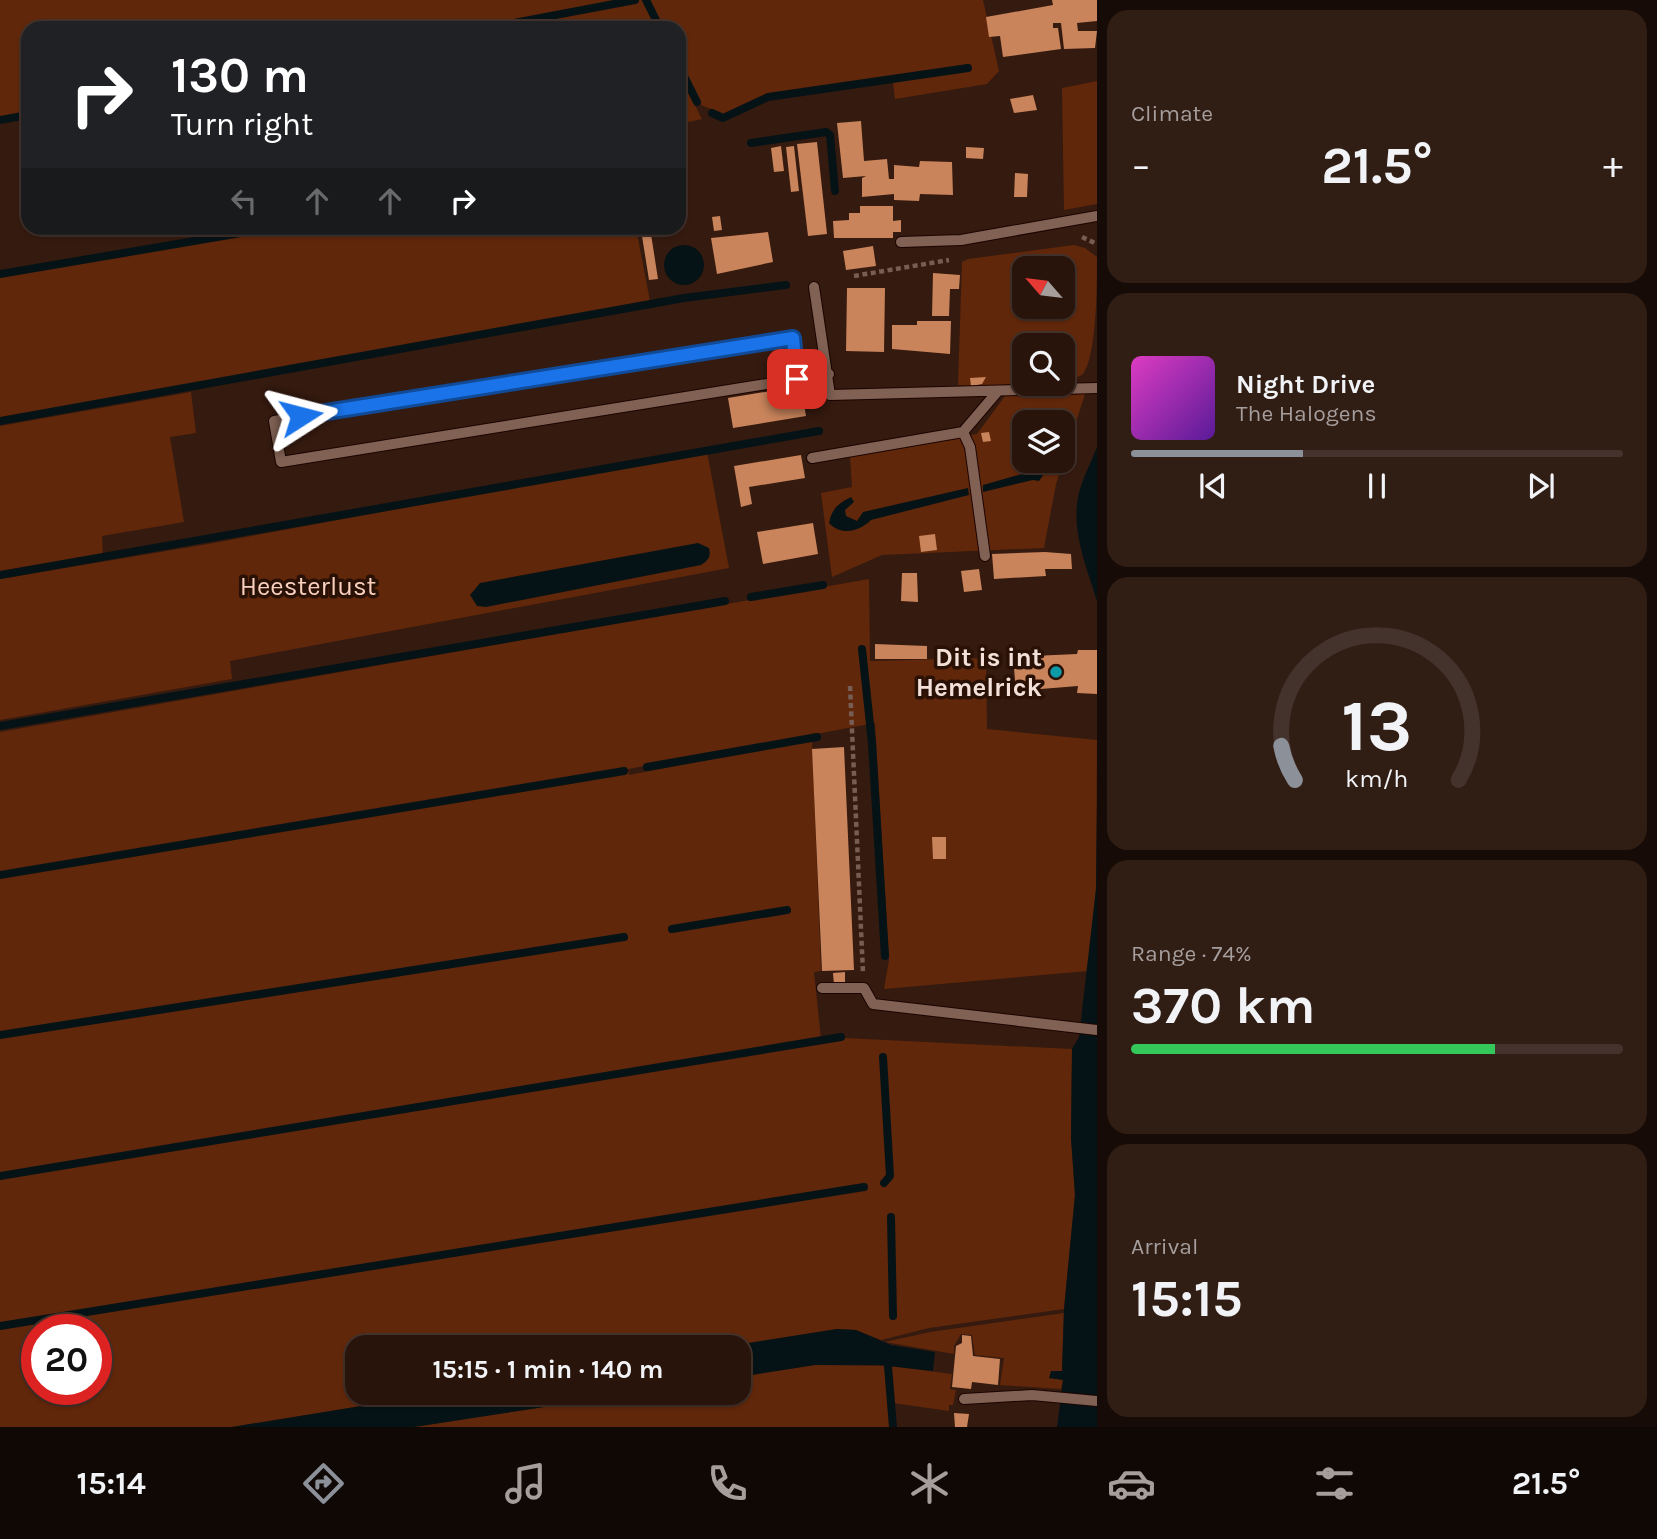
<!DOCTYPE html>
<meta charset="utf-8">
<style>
:root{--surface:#28140b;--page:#301d14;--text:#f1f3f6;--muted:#a59e9d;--line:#44332c;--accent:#8c9099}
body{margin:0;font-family:Karla,sans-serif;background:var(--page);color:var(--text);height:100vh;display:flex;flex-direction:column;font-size:26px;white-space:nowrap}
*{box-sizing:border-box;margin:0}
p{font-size:23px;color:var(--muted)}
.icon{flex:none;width:38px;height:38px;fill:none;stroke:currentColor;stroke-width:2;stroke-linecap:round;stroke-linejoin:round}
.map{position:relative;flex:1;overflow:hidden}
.sheet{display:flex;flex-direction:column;gap:10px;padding:10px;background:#160b06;width:560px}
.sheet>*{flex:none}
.top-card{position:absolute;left:21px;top:21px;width:665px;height:214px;border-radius:21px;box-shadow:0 2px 5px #0004,0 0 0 2px var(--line);background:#202124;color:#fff;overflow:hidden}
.needle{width:46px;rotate:298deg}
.tools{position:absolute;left:1012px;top:256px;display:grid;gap:14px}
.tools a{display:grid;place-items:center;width:63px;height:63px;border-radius:14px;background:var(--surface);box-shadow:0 2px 5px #0004,0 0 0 2px var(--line);font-size:35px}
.speed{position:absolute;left:21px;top:1314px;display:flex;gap:14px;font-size:35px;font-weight:700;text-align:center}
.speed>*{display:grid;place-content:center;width:91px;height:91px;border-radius:50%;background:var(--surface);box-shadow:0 2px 5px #0004,0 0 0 2px var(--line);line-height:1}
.speed .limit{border:10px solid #d22;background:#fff;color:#111}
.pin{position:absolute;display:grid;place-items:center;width:60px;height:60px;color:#fff;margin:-30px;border-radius:14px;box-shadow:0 4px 10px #0006}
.me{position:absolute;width:77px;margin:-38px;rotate:81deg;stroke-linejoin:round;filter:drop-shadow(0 0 5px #0008)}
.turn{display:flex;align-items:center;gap:24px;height:147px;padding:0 35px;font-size:32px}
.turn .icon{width:91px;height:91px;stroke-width:2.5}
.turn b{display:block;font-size:49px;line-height:60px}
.lanes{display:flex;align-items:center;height:66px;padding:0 35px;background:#0003;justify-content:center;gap:35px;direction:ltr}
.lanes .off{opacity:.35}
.big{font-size:52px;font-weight:700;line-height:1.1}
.sheet .card{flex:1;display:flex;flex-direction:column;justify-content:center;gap:10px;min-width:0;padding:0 24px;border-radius:21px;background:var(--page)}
.sheet .dial{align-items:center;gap:0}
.dial svg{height:182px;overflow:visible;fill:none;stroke:var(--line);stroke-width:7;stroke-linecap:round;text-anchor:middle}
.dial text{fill:var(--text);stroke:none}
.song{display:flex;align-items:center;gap:21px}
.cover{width:84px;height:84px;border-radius:10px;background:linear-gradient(135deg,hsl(310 70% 55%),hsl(270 70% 35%))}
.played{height:7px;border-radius:4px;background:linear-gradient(90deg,var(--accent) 35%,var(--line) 35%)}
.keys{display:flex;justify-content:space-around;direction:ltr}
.heat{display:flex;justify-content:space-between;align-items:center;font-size:38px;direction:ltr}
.charge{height:10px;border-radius:5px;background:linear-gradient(90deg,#34c759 74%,var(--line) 0)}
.trip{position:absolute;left:345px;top:1335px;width:406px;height:70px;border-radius:21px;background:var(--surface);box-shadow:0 2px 5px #0004,0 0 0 2px var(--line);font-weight:700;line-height:70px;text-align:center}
.menu{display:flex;height:112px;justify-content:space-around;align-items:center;background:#100804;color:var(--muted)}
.menu .icon{width:49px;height:49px}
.menu .selected{color:var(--accent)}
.menu b{font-size:32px;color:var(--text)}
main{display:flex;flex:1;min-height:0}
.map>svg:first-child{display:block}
.green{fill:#61270a;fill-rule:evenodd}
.water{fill:#061316}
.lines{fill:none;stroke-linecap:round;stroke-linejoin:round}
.stream{stroke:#061316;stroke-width:8}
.building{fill:#c9845b}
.service-casing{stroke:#1b0400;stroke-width:12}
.path{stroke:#765e54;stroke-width:4.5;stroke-dasharray:5 3.5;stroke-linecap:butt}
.service{stroke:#806153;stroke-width:10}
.route-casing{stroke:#114b97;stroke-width:18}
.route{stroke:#1a73e8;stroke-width:12}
.culture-dot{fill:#0f9aa8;stroke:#2a1106;stroke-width:2.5}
.labels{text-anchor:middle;stroke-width:7;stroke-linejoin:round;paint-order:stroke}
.park-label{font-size:26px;fill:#f9cfbe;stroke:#2a1106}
.poi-label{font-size:26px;font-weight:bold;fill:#f3e0d9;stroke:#2a1106;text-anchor:end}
</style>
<main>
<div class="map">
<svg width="1097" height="1427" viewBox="0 0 1097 1427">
<rect width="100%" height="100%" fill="#351a0f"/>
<!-- green -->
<path class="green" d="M0,0h983l16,71 -12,13 -92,15 -2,-17 78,-11 -1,-7 -202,31 -45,19 -22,-9 -22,-44v-33h-16l-14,-28 -4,6 11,22h-628v91l-28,5z
M679,74l23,45 -23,5z
M1097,81v123l-33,6 -2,-122z
M291,228h345l14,73 -650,118v-142z
M1074,245l11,3 12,9c0,27 0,99 -14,117 -6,5 -14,4 -21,5v-34h-38v38l-48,5 -18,-3 4,-123 6,-3zM1024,268h38v38h-38z
M191,392l5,41 -26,4 14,85 -82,14 1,19 -103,16v-145z
M1085,394l-29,90 -12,64 -162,7 -50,22 -11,-84 31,-6 -2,-30 127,-23 28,-38zM1024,422h38v38h-38z
M707,452l22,116 -499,93 2,18 -232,41v-141l208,-35z
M869,579l1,82 116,-3 1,71 110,11 -1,149 -8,82 -204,18 5,-29 -14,-237 -247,46 1,6 183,-35 9,231 -7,1 7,67 -623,101 646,-102 228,11 -1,89 4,57 -11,114 -135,19 -48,12 -25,-10 -19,-1 -115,19h-365v45h84l-209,34h-232v-695zM37,1330h59v60h-59z
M1064,1313l-2,58 -12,7 13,2 -2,9 -61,-4 4,-27 -29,-3 -3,-20 -11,-1 -7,12v8l-69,-12 45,-10z
M815,1365l71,1 4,61h-476l221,-34h103l1,-16z
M890,1366l62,8 -2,15 6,1 -3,15h-4v6l-56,-8z"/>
<!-- water -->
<path class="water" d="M664 265a20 20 0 1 1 40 0a20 20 0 1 1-40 0Z
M1097,447v154c-10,-33 -27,-72 -18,-108 4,-15 12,-31 18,-46z
M1036,470l8,4 -5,7 -6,-1 -50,12v-7z
M968,488l1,7 -98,25c-12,12 -30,16 -42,3 3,-15 9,-19 22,-26l3,5 -9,8 1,6 11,5 6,-9z
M698,543l11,5c2,8 0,12 -8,17l-215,42 -9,-1 -7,-11 10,-12z
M1097,807v620h-40l6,-47 -14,-2 2,-7h11l2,-62 11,-114 -4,-57 1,-89 7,-12 17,-148z
M837,1329l19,1 35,15 44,7 -2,19 -53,-6h-65l-76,12 -1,-29 -16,-1z
M441,1393h194l-221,34h-182z"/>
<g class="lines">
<!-- stream -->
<path class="stream" d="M646,0l14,28
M487,28l148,-28
M679,66l18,36
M712,113l11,5 45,-21 200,-29
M0,120l28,-5
M751,143l75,-11 4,3 5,56
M0,274l271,-46
M0,421l684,-123 102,-13
M0,575l819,-144
M751,597l72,-12
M862,649l10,94 13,213
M0,726l725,-125
M647,767l170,-30
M0,875l624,-104
M672,929l115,-19
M0,1035l624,-98
M883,1057l7,119 -6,7
M0,1176l841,-139
M891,1217l2,99
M0,1326l864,-139
M888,1366l5,61"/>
</g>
<!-- building -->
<path class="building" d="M1052,0h45v21l-20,2 1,8h19l-2,17 -31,1 -3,-26h-8v5h5l3,21 -58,8 -3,-21 -11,1 -3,-20 67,-12z
M1033,95l4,15 -23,3 -4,-14z
M861,121l3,40 23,-2 2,20h5v-14l25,2 1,-6 32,1 1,33 -33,-1 -1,7 -25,-1v-6l-32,3v-19l4,-2 -23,2 -6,-55z
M817,142l10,92 -19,2 -11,-92z
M781,146l3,25 -10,1 -3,-24z
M794,146l5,45 -8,1 -5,-45z
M966,147l18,1 -1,11 -17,-1z
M1015,173l13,1 -1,23h-13z
M860,206h33v15l8,-1v12h-8v6h-59l-1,-17 16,-1v-7h11z
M720,216l2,14 -8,1 -2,-14z
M768,232l5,30 -56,12 -6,-36z
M651,234l7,45 -9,1 -7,-44z
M873,246l3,20 -30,4 -3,-19z
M933,273l27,2 -1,14h-9l-1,27h-17z
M847,288h38l-1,64 -38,-1z
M917,321h34l-1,33 -58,-5v-24h25z
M986,377l-4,7 -11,2 -1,-8z
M801,386l5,30 -73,12 -5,-30z
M989,432l2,9 -8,1 -2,-9z
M801,455l4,23 -56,9 3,17 -11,3 -7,-41z
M813,523l5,31 -55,10 -6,-32z
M935,534l2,16 -16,2 -2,-16z
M1045,552l26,2 1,15h-27l1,7 -52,3 -2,-25z
M979,569l3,21 -18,2 -3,-21z
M902,573h15l1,29 -17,-1z
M875,644l52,2v13h-52z
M1078,650h19v44l-20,-1 1,-7 -62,5 -3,-34 64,-3z
M844,747l10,223 -32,1 -10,-222z
M932,837h14v22h-13z
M845,972v13h-11l-1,-12z
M962,1335l9,1 2,20 27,3 -2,26 -26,-3 -1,7 -19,-2 4,-41 6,-3z
M954,1413l15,1 -2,13h-12z"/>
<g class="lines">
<defs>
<path id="service" d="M901,242l60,-2 136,-24
M814,287l16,108 267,-7
M797,379l-4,-41 -519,83 7,41 548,-88
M963,432l7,15 15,109
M812,458l151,-26 35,-41
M822,988h42l9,16 224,26
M964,1399l68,-4 65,6"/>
</defs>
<!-- service casing -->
<use href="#service" class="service-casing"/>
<!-- path -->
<path class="path" d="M1082,237l15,7
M854,276l95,-16
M850,686l13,287"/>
<!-- service -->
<use href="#service" class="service"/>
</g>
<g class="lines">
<defs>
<path id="route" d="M301,416l492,-78 4,41"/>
</defs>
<!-- route casing -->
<use href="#route" class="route-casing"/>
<!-- route -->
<use href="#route" class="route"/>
</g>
<!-- markers -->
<circle class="culture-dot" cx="1056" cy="672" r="7"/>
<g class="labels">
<!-- park labels -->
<g class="park-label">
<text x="308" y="595">Heesterlust</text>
</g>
<!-- poi labels -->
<g class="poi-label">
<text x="1042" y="666">Dit is int<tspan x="1042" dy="30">Hemelrick</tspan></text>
</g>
</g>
</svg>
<div class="tools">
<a><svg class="needle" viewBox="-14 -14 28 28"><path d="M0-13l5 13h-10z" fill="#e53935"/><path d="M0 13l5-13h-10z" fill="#a59e9d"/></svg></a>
<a><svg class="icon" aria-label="search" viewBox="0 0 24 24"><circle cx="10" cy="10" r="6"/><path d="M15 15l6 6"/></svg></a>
<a><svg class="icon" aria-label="layers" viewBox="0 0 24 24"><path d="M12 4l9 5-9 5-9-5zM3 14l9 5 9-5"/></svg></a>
</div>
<div class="speed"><div class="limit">20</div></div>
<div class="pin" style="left:797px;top:379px;background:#d93025"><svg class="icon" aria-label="arrive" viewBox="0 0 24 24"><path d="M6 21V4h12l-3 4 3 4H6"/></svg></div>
<svg class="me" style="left:301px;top:416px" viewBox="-20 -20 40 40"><path d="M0-17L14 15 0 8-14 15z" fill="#1a73e8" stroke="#fff" stroke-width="4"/></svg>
<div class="trip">15:15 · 1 min · 140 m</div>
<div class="top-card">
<div class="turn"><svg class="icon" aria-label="right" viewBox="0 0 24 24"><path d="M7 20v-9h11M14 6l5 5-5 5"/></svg><div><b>130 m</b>Turn right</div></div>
<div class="lanes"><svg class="icon off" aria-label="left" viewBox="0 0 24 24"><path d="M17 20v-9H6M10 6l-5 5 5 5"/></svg><svg class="icon off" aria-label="ahead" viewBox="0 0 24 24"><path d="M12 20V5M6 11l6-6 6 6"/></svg><svg class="icon off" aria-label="ahead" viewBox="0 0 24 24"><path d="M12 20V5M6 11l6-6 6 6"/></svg><svg class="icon" aria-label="right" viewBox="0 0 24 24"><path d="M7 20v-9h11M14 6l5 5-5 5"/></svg></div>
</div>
</div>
<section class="sheet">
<div class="card"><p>Climate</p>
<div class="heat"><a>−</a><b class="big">21.5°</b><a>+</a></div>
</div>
<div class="card">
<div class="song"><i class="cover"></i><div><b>Night Drive</b><p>The Halogens</p></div></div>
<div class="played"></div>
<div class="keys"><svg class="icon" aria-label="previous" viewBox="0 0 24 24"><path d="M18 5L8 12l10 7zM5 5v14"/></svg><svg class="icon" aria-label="pause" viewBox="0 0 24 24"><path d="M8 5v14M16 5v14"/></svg><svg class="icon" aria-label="next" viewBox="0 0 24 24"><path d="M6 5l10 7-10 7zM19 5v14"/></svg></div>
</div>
<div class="card dial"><svg viewBox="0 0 100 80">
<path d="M14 69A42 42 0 1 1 86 69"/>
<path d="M14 69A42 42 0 0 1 8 54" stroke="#8c9099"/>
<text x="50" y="56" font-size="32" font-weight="700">13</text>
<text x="50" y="72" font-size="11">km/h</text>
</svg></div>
<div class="card"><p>Range · 74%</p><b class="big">370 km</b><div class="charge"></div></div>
<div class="card"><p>Arrival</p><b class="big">15:15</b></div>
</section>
</main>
<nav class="menu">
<b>15:14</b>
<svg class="icon selected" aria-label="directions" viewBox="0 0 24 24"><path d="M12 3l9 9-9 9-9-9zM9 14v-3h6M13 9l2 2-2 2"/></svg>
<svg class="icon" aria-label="music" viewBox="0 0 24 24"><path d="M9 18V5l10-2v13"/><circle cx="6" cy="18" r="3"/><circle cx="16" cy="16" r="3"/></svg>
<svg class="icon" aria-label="phone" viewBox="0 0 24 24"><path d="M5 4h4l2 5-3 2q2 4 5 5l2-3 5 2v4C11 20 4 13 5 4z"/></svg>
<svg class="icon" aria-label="climate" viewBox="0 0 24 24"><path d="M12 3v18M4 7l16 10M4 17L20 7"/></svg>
<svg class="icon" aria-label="car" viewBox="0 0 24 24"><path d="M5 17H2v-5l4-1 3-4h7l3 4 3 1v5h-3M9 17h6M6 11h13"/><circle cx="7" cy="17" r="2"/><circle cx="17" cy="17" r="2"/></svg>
<svg class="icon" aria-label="filters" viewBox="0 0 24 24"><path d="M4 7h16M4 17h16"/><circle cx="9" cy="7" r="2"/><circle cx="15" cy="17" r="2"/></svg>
<b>21.5°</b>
</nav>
